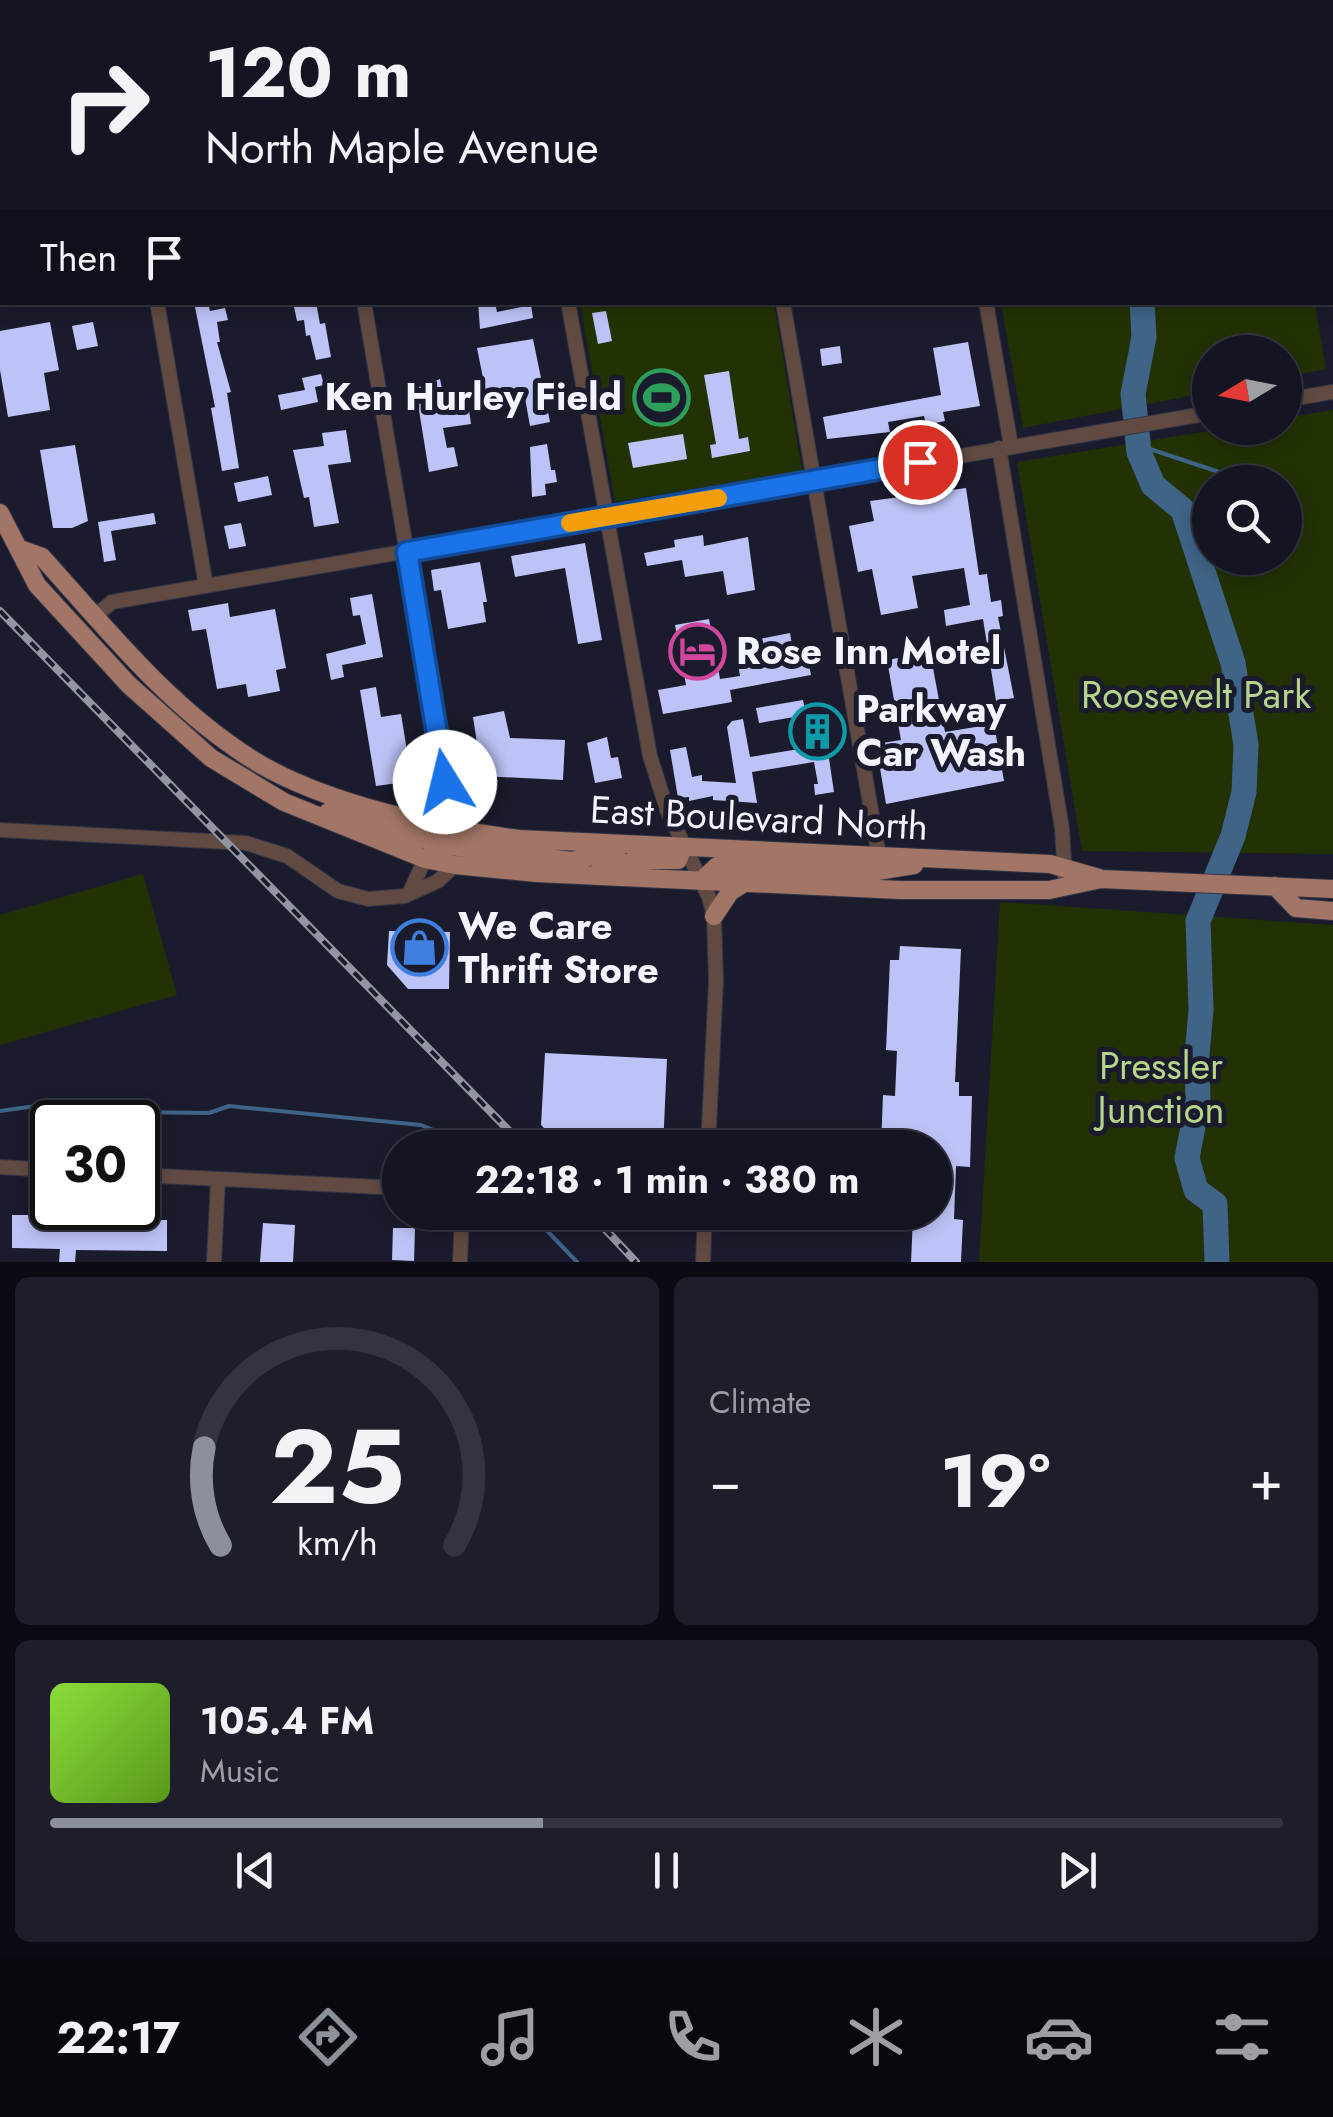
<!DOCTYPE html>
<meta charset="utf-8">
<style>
:root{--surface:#141522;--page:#1d1e2a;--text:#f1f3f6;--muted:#9d9fa5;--line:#333440;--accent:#8c9099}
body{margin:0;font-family:Jost,sans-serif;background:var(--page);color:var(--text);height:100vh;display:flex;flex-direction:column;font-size:38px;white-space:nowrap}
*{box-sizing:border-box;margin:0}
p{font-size:32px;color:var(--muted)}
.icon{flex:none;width:55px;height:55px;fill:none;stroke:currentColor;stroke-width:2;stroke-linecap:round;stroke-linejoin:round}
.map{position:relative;height:1262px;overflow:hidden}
.sheet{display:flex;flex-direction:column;gap:15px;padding:15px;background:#0b0c13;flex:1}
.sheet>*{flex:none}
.hud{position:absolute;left:0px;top:0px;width:1335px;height:305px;box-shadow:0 5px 15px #0003,0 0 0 2px var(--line);background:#141522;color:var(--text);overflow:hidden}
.needle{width:65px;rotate:260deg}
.buttons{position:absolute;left:1192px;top:335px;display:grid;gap:20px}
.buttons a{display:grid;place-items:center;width:110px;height:110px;border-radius:50%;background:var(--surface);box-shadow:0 5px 15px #0003,0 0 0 2px var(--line);font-size:50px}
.speed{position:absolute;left:30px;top:1100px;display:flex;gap:20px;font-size:50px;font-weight:700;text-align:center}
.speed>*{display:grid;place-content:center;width:130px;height:130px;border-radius:50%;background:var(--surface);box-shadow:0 5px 15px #0003,0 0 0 2px var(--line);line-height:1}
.speed .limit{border:5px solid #111;border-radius:15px;background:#fff;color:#111}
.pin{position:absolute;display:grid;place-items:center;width:85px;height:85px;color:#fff;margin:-42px;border:5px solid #fff;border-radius:50%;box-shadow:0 2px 10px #0007}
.me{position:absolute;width:110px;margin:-55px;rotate:351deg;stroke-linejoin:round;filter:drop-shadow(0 0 8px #0008)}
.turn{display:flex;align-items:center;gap:35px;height:210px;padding:0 40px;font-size:45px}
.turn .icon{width:130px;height:130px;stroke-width:2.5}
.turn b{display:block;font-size:70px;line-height:85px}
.then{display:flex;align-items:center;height:95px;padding:0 40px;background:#0003;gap:20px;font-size:38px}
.big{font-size:75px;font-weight:700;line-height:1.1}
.sheet .card{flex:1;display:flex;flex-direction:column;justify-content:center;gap:15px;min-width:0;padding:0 35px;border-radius:15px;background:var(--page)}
.sheet .dial{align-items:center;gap:0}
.dial svg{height:260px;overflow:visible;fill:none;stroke:var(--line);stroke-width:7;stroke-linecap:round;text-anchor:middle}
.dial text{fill:var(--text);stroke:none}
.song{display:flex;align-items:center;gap:30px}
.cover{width:120px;height:120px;border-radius:15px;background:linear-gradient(135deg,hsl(90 70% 55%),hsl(90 70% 35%))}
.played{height:10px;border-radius:5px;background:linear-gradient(90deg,var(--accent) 40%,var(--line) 40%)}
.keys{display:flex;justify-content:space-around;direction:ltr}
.heat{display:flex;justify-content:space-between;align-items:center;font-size:55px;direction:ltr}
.sheet .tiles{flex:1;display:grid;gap:15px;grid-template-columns:1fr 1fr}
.card:last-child{grid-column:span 2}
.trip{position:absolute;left:382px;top:1130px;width:570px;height:100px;border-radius:50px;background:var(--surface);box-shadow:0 5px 15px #0003,0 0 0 2px var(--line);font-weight:700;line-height:100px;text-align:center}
.dock{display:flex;height:160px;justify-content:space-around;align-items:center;background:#08080e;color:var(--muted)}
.dock .icon{width:70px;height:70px}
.dock .selected{color:var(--accent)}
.dock b{font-size:45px;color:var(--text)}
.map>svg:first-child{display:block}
.green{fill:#223205;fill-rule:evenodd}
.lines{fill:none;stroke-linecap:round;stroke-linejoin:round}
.stream{stroke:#3f6488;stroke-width:4}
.river{stroke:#3f6488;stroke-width:25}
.building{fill:#bec3f7}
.minor-casing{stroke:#343646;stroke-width:16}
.major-casing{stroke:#343646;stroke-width:20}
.minor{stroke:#604a42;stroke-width:14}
.major{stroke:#a37566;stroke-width:18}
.rail-casing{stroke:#9395a2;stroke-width:8}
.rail{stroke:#1a1c2d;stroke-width:4;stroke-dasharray:11;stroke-linecap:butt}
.route-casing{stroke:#114b97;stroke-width:25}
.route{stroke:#1a73e8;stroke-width:18}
.slow{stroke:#f59e0b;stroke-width:18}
.labels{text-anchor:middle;stroke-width:10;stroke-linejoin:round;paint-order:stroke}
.poi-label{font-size:38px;font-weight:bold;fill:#f2f4fe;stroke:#1a1c2d;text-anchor:start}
.park-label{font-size:38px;fill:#b6d58b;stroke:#1a1c2d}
.street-label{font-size:38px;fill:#f2f4fe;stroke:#1a1c2d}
</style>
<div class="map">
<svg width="1333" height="1262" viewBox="0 0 1333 1262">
<rect width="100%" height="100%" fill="#1a1c2d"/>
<!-- green -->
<path class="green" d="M531,0h732v2h-732z
M580,303h194l28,168 -187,31z
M1001,303h314l11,66 -41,8v-25h-75v40l-187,36z
M1333,410v444l-251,-3 -65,-389 210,-34h58v-10zM1210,482h75v76h-75z
M143,874l34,121 -177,50v-130z
M1000,902l333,23v337h-354z"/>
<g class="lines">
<!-- stream -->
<path class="stream" d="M1138,445l111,37
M1285,497l8,3 9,25
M0,1111l64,-9 61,1 6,9 78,1 20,-7 192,19 25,10 18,13
M529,1212l48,50"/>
<!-- river -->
<path class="river" d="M1184,0v2
M1142,302l2,35 -11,57 6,58 14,33 30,25 50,153 13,82 -2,47 -11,44 -35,85 3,89 -4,45 1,46 -11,57 9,32 19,14 2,58"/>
</g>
<!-- building -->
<path class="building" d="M194,302h14l2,9 15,-3 3,12 -11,2 3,20h-3l14,50 -4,1 12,75 -17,3 -11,-63 4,-1z
M293,302h23l4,22 5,-1 6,34 -15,3 -6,-25 -4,1 -2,-16 -7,1z
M478,302h17l2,10 34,-7 2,13 -53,11z
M606,311l6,30 -14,3 -6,-31z
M50,322l9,48 -15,3 6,37 -42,7 -8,-47v-39z
M93,322l5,24 -21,4 -5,-24z
M533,339l17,83 -20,4 -7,-39 -37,6 -9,-45z
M968,342l12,64 -37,6 2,9 -19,4 -2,-9 -36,6 2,10 -63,7 -4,-22 118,-22 -8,-47z
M840,346l2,17 -20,3 -2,-17z
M729,371l10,68 9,-2 2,14 -38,7 -2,-13 6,-1 -12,-69z
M321,374l3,11 -9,2 3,15 -37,8 -3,-15 27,-5 -3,-12z
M440,379l7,34 22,-3 2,14 -28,4 4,20 7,-1 4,19 -29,6 -11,-68h-5l-2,-14z
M346,430l5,32 -23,3 11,58 -25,4 -5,-30 -5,1 -11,-48 31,-4 -2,-13z
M683,434l4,25 -54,9 -5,-25z
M547,444l4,26h4l2,12 -12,2 1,11 -14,2 -2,-50z
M75,445l13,76 -16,7h-19l-13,-78z
M268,476l4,19 -34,7 -4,-19z
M966,488l13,87 8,-1 4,28 10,-2 2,16 -5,1 16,81 -18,3 -13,-82 -37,7 -2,-16 26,-5 -6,-37 -52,8 6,32 -37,7 -9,-46 -14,3 -9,-46 25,-5 -4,-20z
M154,513l2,11 -45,7 5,29 -12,2 -6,-40z
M241,523l5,23 -17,3 -5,-23z
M703,535l1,11 44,-9 7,53 -28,5 -4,-24 -38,6 -3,-17 -35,6 -3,-13 31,-6 -1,-7z
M585,543l17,97 -24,4 -13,-76 -50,9 -4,-21z
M480,562l7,40h-4l3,20 -38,7 -7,-39 -7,1 -3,-21z
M372,594l11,63 -41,8 2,12 -13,3 -5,-26 40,-10 -6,-29 -7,1 -3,-18z
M228,603l2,14 45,-8 11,59 -10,2 4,21 -32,6 -2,-13 -29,5 -11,-60 -14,2 -4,-21z
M709,619l11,60 20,-3 -5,-32 55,-11 5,30 13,-3 3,15 -81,15 2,12 -69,12 -5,-24 28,-5 -11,-60z
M930,652l15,80 49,-8 10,57 -118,23 -10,-60 25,-4 -14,-80z
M376,687l5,30 20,-3 11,67 -36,5 -16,-96z
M803,700l3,15 -47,8 -3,-15z
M504,711l6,27 55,2 -2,40 -81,-4 -9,-59z
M822,712l12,80 -19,3 -1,-11h4l-4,-22 -62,10 5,31 -44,-3v-4l-24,5v-4l-11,1 -8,-48 16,-3 6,30 10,-2v6l34,2 -9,-56 5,-6 11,-2 7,38 62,-10 -5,-32z
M607,737l4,21 7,-1 4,21 -27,5 -8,-40z
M389,931l61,1 -1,57h-41l-21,-24z
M900,946l61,3 -6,133h4v14h13l-2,71 -14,-1 -2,53 9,1 -2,42h-50l2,-44 22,1v-71h-54l2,-53 12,1 2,-45 -11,-1 4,-90h9z
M545,1053l122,6 -4,89h-99l-23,-23z
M12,1215h25v13l105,2v-10h25v31l-91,-1 -1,12h-16l1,-13 -48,-1z
M263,1223l32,2 -2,37h-33z
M393,1228h22l-1,33 -22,-1z"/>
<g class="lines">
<defs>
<path id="minor" d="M105,0v2
M311,0v2
M515,0l1,2
M0,289l2,-1
M157,302l49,284
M364,302l85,497 2,30
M568,302l82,454 17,54 42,87 5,19 2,65 -8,167
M783,302l96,554
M986,302l25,144
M1285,400l48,-8
M999,448l63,381 3,48
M95,616l17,-14 1098,-189
M408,818l20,-10 16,-25
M0,830l246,13 41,13 51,35 30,8 37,-3 33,-15 17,-16
M409,894l16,-35
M0,1167l52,3
M138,1175l262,13
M214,1262l4,-83
M460,1262l2,-50
M703,1262l2,-50"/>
<path id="major" d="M1288,0l1,2
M1332,250l1,3
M0,513l37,72 92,100 82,73 73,44 141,57 30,6 82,8 363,17h149l52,-11 232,10
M20,549l22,8c64,71 126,149 208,201 68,44 189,71 269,81l531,25 49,14
M328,812l91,26 9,2 19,-6
M425,859l13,-12 13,-1 121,15 45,-11
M599,871l39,-11h40l5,-13
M701,881l16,-15 148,7 49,-8
M1275,886l21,22 37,3
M714,916l16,-24 14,-9"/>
</defs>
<!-- minor casing -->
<use href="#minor" class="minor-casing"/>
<!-- major casing -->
<use href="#major" class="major-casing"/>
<!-- minor -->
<use href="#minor" class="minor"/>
<!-- major -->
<use href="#major" class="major"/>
<defs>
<path id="rail" d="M0,611l526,537
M589,1212l47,50"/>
</defs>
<!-- rail casing -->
<use href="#rail" class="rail-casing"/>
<!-- rail -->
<use href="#rail" class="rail"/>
</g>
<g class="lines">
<defs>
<path id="route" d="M445,782l-38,-230 513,-90"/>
</defs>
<!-- route casing -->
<use href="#route" class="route-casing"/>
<!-- route -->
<use href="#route" class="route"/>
<!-- slow -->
<path class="slow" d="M570,523l148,-25"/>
</g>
<!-- icons -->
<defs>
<symbol id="stadium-ring" viewBox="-11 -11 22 22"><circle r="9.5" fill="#1a1c2d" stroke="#2e9e5b" stroke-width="1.5"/><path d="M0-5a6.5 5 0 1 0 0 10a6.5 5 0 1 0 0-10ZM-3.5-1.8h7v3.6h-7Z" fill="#2e9e5b"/></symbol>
<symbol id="hotel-ring" viewBox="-11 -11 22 22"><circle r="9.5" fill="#1a1c2d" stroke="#d1479c" stroke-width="1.5"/><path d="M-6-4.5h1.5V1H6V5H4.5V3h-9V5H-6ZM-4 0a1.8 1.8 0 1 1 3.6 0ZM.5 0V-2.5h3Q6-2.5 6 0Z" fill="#d1479c"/></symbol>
<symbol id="building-ring" viewBox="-11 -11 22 22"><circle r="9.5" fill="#1a1c2d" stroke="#0f9aa8" stroke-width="1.5"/><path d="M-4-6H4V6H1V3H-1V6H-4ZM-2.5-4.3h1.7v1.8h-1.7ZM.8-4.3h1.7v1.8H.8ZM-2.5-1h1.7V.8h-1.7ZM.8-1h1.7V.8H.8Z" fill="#0f9aa8"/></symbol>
<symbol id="shop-ring" viewBox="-11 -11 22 22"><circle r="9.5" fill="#1a1c2d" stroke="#3f7fe0" stroke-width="1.5"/><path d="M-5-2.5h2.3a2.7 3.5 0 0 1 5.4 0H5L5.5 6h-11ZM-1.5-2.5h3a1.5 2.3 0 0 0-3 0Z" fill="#3f7fe0"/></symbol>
</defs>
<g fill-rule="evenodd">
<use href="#stadium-ring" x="630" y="366" width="63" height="63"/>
<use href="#hotel-ring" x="666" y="620" width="63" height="63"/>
<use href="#building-ring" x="786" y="700" width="63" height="63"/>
<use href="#shop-ring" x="388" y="916" width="63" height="63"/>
</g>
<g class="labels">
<!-- poi labels -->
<g class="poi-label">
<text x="622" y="410" text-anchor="end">Ken Hurley Field</text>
<text x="736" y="664">Rose Inn Motel</text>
<text x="856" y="722">Parkway<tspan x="856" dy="44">Car Wash</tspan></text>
<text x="458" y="939">We Care<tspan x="458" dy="44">Thrift Store</tspan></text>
</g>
<!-- park labels -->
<g class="park-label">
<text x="1196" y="708">Roosevelt Park</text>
<text x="1161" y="1079">Pressler<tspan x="1161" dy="44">Junction</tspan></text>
</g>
<!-- street labels -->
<g class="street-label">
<text transform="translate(759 818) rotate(3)" y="13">East Boulevard North</text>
</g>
</g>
</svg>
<div class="buttons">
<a><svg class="needle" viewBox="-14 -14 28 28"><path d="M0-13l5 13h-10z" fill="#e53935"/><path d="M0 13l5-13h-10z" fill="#9d9fa5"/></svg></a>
<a><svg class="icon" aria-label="search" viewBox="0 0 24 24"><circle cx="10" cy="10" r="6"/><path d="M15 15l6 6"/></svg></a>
</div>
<div class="speed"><div class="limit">30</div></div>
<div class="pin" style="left:920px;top:462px;background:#d93025"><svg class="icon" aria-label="arrive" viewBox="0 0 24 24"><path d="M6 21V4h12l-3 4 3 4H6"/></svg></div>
<svg class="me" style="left:445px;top:782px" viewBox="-20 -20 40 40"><circle r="19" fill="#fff"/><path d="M0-13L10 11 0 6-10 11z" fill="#1a73e8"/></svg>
<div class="trip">22:18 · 1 min · 380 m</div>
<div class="hud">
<div class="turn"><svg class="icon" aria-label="right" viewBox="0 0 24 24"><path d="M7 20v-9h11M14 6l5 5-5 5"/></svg><div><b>120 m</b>North Maple Avenue</div></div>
<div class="then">Then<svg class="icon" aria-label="arrive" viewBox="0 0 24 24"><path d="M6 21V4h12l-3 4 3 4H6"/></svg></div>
</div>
</div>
<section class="sheet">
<div class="tiles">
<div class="card dial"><svg viewBox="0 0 100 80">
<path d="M14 69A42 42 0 1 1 86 69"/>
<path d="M14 69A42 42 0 0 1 9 39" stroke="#8c9099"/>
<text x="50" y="56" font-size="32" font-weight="700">25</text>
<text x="50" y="72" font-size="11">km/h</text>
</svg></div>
<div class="card"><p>Climate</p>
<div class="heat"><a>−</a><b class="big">19°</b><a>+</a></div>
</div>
<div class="card">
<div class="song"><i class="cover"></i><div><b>105.4 FM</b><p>Music</p></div></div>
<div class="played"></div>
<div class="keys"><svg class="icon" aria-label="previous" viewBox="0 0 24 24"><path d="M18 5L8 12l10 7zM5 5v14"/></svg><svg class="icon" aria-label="pause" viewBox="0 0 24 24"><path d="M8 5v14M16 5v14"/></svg><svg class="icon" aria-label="next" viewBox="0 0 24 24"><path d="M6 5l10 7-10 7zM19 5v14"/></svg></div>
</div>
</div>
</section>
<nav class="dock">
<b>22:17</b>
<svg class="icon selected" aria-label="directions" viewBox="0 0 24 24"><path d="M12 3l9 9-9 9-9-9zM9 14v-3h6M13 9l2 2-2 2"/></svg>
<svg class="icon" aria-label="music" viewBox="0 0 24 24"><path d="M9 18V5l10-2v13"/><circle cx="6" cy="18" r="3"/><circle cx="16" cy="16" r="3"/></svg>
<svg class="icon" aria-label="phone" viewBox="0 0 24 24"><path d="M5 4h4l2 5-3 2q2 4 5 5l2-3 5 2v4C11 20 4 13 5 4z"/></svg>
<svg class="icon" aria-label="climate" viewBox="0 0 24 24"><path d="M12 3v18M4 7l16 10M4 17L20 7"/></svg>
<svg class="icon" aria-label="car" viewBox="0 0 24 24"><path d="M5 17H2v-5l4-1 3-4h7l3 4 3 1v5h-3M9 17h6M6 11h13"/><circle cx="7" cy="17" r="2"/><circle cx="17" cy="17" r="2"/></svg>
<svg class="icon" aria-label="filters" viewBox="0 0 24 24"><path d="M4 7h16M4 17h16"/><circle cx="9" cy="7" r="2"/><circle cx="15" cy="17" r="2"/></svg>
</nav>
